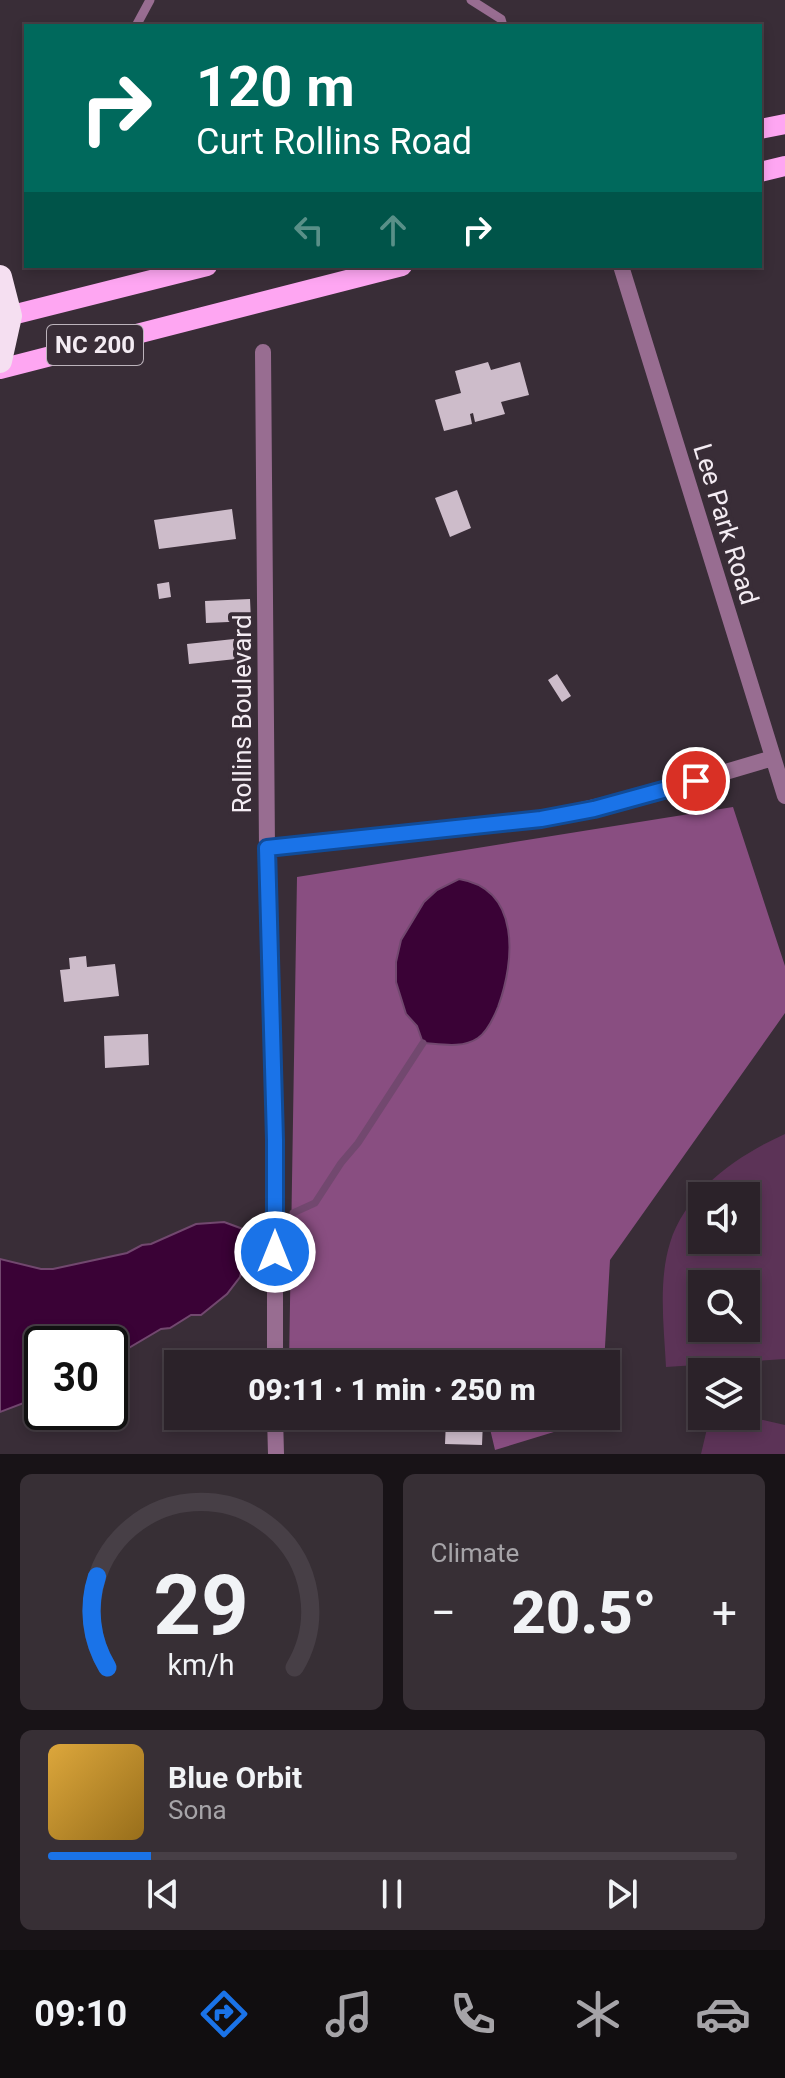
<!DOCTYPE html>
<meta charset="utf-8">
<style>
:root{--surface:#2b2229;--page:#372f35;--text:#f1f3f6;--muted:#a6a4a8;--line:#473f46;--accent:#1a73e8}
body{margin:0;font-family:Roboto,sans-serif;background:var(--page);color:var(--text);height:100vh;display:flex;flex-direction:column;font-size:30px;white-space:nowrap}
*{box-sizing:border-box;margin:0}
p{font-size:26px;color:var(--muted)}
.icon{flex:none;width:44px;height:44px;fill:none;stroke:currentColor;stroke-width:2;stroke-linecap:round;stroke-linejoin:round}
.map{position:relative;height:1454px;overflow:hidden}
.drawer{display:flex;flex-direction:column;gap:20px;padding:20px;background:#181317;flex:1}
.drawer>*{flex:none}
.top-card{position:absolute;left:24px;top:24px;width:738px;height:244px;border-radius:0px;box-shadow:0 4px 12px #0003,0 0 0 2px var(--line);background:#00695c;color:#fff;overflow:hidden}
.buttons{position:absolute;left:688px;top:1182px;display:grid;gap:16px}
.buttons a{display:grid;place-items:center;width:72px;height:72px;border-radius:0px;background:var(--surface);box-shadow:0 4px 12px #0003,0 0 0 2px var(--line);font-size:40px}
.speed{position:absolute;left:24px;top:1326px;display:flex;gap:16px;font-size:40px;font-weight:700;text-align:center}
.speed>*{display:grid;place-content:center;width:104px;height:104px;border-radius:50%;background:var(--surface);box-shadow:0 4px 12px #0003,0 0 0 2px var(--line);line-height:1}
.speed .limit{border:4px solid #111;border-radius:12px;background:#fff;color:#111}
.pin{position:absolute;display:grid;place-items:center;width:68px;height:68px;color:#fff;margin:-34px;border:4px solid #fff;border-radius:50%;box-shadow:0 2px 8px #0007}
.me{position:absolute;width:88px;margin:-44px;rotate:0deg;stroke-linejoin:round;filter:drop-shadow(0 0 6px #0008)}
.turn{display:flex;align-items:center;gap:28px;height:168px;padding:0 40px;font-size:36px}
.turn .icon{width:104px;height:104px;stroke-width:2.5}
.turn b{display:block;font-size:56px;line-height:68px}
.lanes{display:flex;align-items:center;height:76px;padding:0 40px;background:#0003;justify-content:center;gap:40px;direction:ltr}
.lanes .off{opacity:.35}
.big{font-size:60px;font-weight:800;line-height:1.1}
.drawer .card{flex:1;display:flex;flex-direction:column;justify-content:center;gap:12px;min-width:0;padding:0 28px;border-radius:12px;background:var(--page)}
.drawer .dial{align-items:center;gap:0}
.dial svg{height:208px;overflow:visible;fill:none;stroke:var(--line);stroke-width:7;stroke-linecap:round;text-anchor:middle}
.dial text{fill:var(--text);stroke:none}
.song{display:flex;align-items:center;gap:24px}
.cover{width:96px;height:96px;border-radius:12px;background:linear-gradient(135deg,hsl(40 70% 55%),hsl(40 70% 35%))}
.played{height:8px;border-radius:4px;background:linear-gradient(90deg,var(--accent) 15%,var(--line) 15%)}
.keys{display:flex;justify-content:space-around;direction:ltr}
.heat{display:flex;justify-content:space-between;align-items:center;font-size:44px;direction:ltr}
.drawer .tiles{flex:1;display:grid;gap:20px;grid-template-columns:1fr 1fr}
.card:last-child{grid-column:span 2}
.trip{position:absolute;left:164px;top:1350px;width:456px;height:80px;border-radius:0px;background:var(--surface);box-shadow:0 4px 12px #0003,0 0 0 2px var(--line);font-weight:800;line-height:80px;text-align:center}
.tabs{display:flex;height:128px;justify-content:space-around;align-items:center;background:#110e10;color:var(--muted)}
.tabs .icon{width:56px;height:56px}
.tabs .active{color:var(--accent)}
.tabs b{font-size:36px;color:var(--text)}
.map>svg:first-child{display:block}
.green{fill:#5c3357;fill-rule:evenodd}
.forest{fill:#894e81}
.water{fill:#3a0236;stroke:#72486f;stroke-width:2}
.lines{fill:none;stroke-linecap:round;stroke-linejoin:round}
.stream{stroke:#72486f;stroke-width:7}
.building{fill:#cdbcca}
.service{stroke:#986d91;stroke-width:9}
.minor{stroke:#986d91;stroke-width:16}
.primary{stroke:#fea6f2;stroke-width:20}
.motorway{stroke:#f5dff1;stroke-width:24}
.route-casing{stroke:#114b97;stroke-width:20}
.route{stroke:#1a73e8;stroke-width:14}
.labels{text-anchor:middle;stroke-width:8;stroke-linejoin:round;paint-order:stroke}
.shield{fill:#392d37;stroke:#bcb3bb;stroke-width:2}
.shield-label{font-size:24px;font-weight:bold;fill:#f4ecf3}
.street-label{font-size:26px;fill:#f4ecf3;stroke:#392d37}
</style>
<div class="map">
<svg width="785" height="1454" viewBox="0 0 785 1454">
<rect width="100%" height="100%" fill="#392d37"/>
<!-- green -->
<path class="green" d="M785,1134v225l-119,8c-2,-40 -8,-85 4,-124 16,-52 68,-88 115,-109zM702,1196h44v44h-44zM702,1284h44v44h-44z
M710,1416h36l39,9v29h-84z"/>
<!-- forest -->
<path class="forest" d="M733,807l52,159v47l-175,247 -6,104h-315l8,-487z
M288,1416h102l-102,14z
M487,1416h97l-4,8 -85,26z"/>
<!-- water -->
<path class="water" d="M459,879c62,10 56,82 39,128 -4,10 -11,25 -20,31 -16,11 -38,6 -55,5l-6,-17 -11,-12 -10,-32v-20l5,-22 23,-38 13,-12z
M224,1222l27,10 -11,45 -13,17 -26,21h-10l-21,13 -9,1 -51,30v-15h-68v52l-42,16v-153l41,10h12l74,-16 15,-8 9,-1 45,-20z"/>
<g class="lines">
<!-- stream -->
<path class="stream" d="M293,1213l22,-10 26,-40 17,-20 65,-100"/>
</g>
<!-- building -->
<path class="building" d="M488,362l3,8 29,-8 9,33 -28,7 4,12 -30,8 -2,-9 -3,1 2,10 -28,7 -9,-31 26,-7 -6,-22z
M457,490l14,38 -21,9 -15,-39z
M232,509l4,30 -77,10 -5,-29z
M169,582l2,15 -12,2 -2,-15z
M250,599l1,22 -45,2 -1,-22z
M234,639l2,20 -47,5 -2,-20z
M557,674l14,22 -9,6 -14,-22z
M86,956l1,11 28,-3 4,32 -55,6 -4,-32 10,-1 -1,-11z
M148,1034l1,31 -44,3 -1,-32z
M446,1420l37,1 -1,24 -37,-1z"/>
<g class="lines">
<!-- service -->
<path class="service" d="M471,0l30,19 2,7
M136,26l14,-26"/>
<!-- minor -->
<path class="minor" d="M621,266l164,530
M263,352l4,496 8,292v224
M267,848l274,-29 103,-23 129,-38
M275,1416l1,38"/>
<!-- primary -->
<path class="primary" d="M760,129l25,-5
M760,172l25,-6
M0,318l207,-52
M0,369l402,-103"/>
<!-- motorway -->
<path class="motorway" d="M0,277l10,39 -10,45"/>
</g>
<g class="lines">
<defs>
<path id="route" d="M275,1252v-112l-8,-292 274,-29 53,-10 102,-28"/>
</defs>
<!-- route casing -->
<use href="#route" class="route-casing"/>
<!-- route -->
<use href="#route" class="route"/>
</g>
<g class="labels">
<!-- shield labels -->
<rect class="shield" x="47" y="325" width="96" height="40" rx="6"/>
<g class="shield-label">
<text x="95" y="353">NC 200</text>
</g>
<!-- street labels -->
<g class="street-label">
<text transform="translate(726 524) rotate(73)" y="9">Lee Park Road</text>
<text transform="translate(242 714) rotate(-90)" y="9">Rollins Boulevard</text>
</g>
</g>
</svg>
<div class="buttons">
<a><svg class="icon" aria-label="sound" viewBox="0 0 24 24"><path d="M4 9h4l5-4v14l-5-4H4zM17 9q2 3 0 6"/></svg></a>
<a><svg class="icon" aria-label="search" viewBox="0 0 24 24"><circle cx="10" cy="10" r="6"/><path d="M15 15l6 6"/></svg></a>
<a><svg class="icon" aria-label="layers" viewBox="0 0 24 24"><path d="M12 4l9 5-9 5-9-5zM3 14l9 5 9-5"/></svg></a>
</div>
<div class="speed"><div class="limit">30</div></div>
<div class="pin" style="left:696px;top:781px;background:#d93025"><svg class="icon" aria-label="arrive" viewBox="0 0 24 24"><path d="M6 21V4h12l-3 4 3 4H6"/></svg></div>
<svg class="me" style="left:275px;top:1252px" viewBox="-20 -20 40 40"><circle r="17" fill="#1a73e8" stroke="#fff" stroke-width="3"/><path d="M0-11L8 9 0 5-8 9z" fill="#fff"/></svg>
<div class="trip">09:11 · 1 min · 250 m</div>
<div class="top-card">
<div class="turn"><svg class="icon" aria-label="right" viewBox="0 0 24 24"><path d="M7 20v-9h11M14 6l5 5-5 5"/></svg><div><b>120 m</b>Curt Rollins Road</div></div>
<div class="lanes"><svg class="icon off" aria-label="left" viewBox="0 0 24 24"><path d="M17 20v-9H6M10 6l-5 5 5 5"/></svg><svg class="icon off" aria-label="ahead" viewBox="0 0 24 24"><path d="M12 20V5M6 11l6-6 6 6"/></svg><svg class="icon" aria-label="right" viewBox="0 0 24 24"><path d="M7 20v-9h11M14 6l5 5-5 5"/></svg></div>
</div>
</div>
<section class="drawer">
<div class="tiles">
<div class="card dial"><svg viewBox="0 0 100 80">
<path d="M14 69A42 42 0 1 1 86 69"/>
<path d="M14 69A42 42 0 0 1 10 34" stroke="#1a73e8"/>
<text x="50" y="56" font-size="32" font-weight="700">29</text>
<text x="50" y="72" font-size="11">km/h</text>
</svg></div>
<div class="card"><p>Climate</p>
<div class="heat"><a>−</a><b class="big">20.5°</b><a>+</a></div>
</div>
<div class="card">
<div class="song"><i class="cover"></i><div><b>Blue Orbit</b><p>Sona</p></div></div>
<div class="played"></div>
<div class="keys"><svg class="icon" aria-label="previous" viewBox="0 0 24 24"><path d="M18 5L8 12l10 7zM5 5v14"/></svg><svg class="icon" aria-label="pause" viewBox="0 0 24 24"><path d="M8 5v14M16 5v14"/></svg><svg class="icon" aria-label="next" viewBox="0 0 24 24"><path d="M6 5l10 7-10 7zM19 5v14"/></svg></div>
</div>
</div>
</section>
<nav class="tabs">
<b>09:10</b>
<svg class="icon active" aria-label="directions" viewBox="0 0 24 24"><path d="M12 3l9 9-9 9-9-9zM9 14v-3h6M13 9l2 2-2 2"/></svg>
<svg class="icon" aria-label="music" viewBox="0 0 24 24"><path d="M9 18V5l10-2v13"/><circle cx="6" cy="18" r="3"/><circle cx="16" cy="16" r="3"/></svg>
<svg class="icon" aria-label="phone" viewBox="0 0 24 24"><path d="M5 4h4l2 5-3 2q2 4 5 5l2-3 5 2v4C11 20 4 13 5 4z"/></svg>
<svg class="icon" aria-label="climate" viewBox="0 0 24 24"><path d="M12 3v18M4 7l16 10M4 17L20 7"/></svg>
<svg class="icon" aria-label="car" viewBox="0 0 24 24"><path d="M5 17H2v-5l4-1 3-4h7l3 4 3 1v5h-3M9 17h6M6 11h13"/><circle cx="7" cy="17" r="2"/><circle cx="17" cy="17" r="2"/></svg>
</nav>
